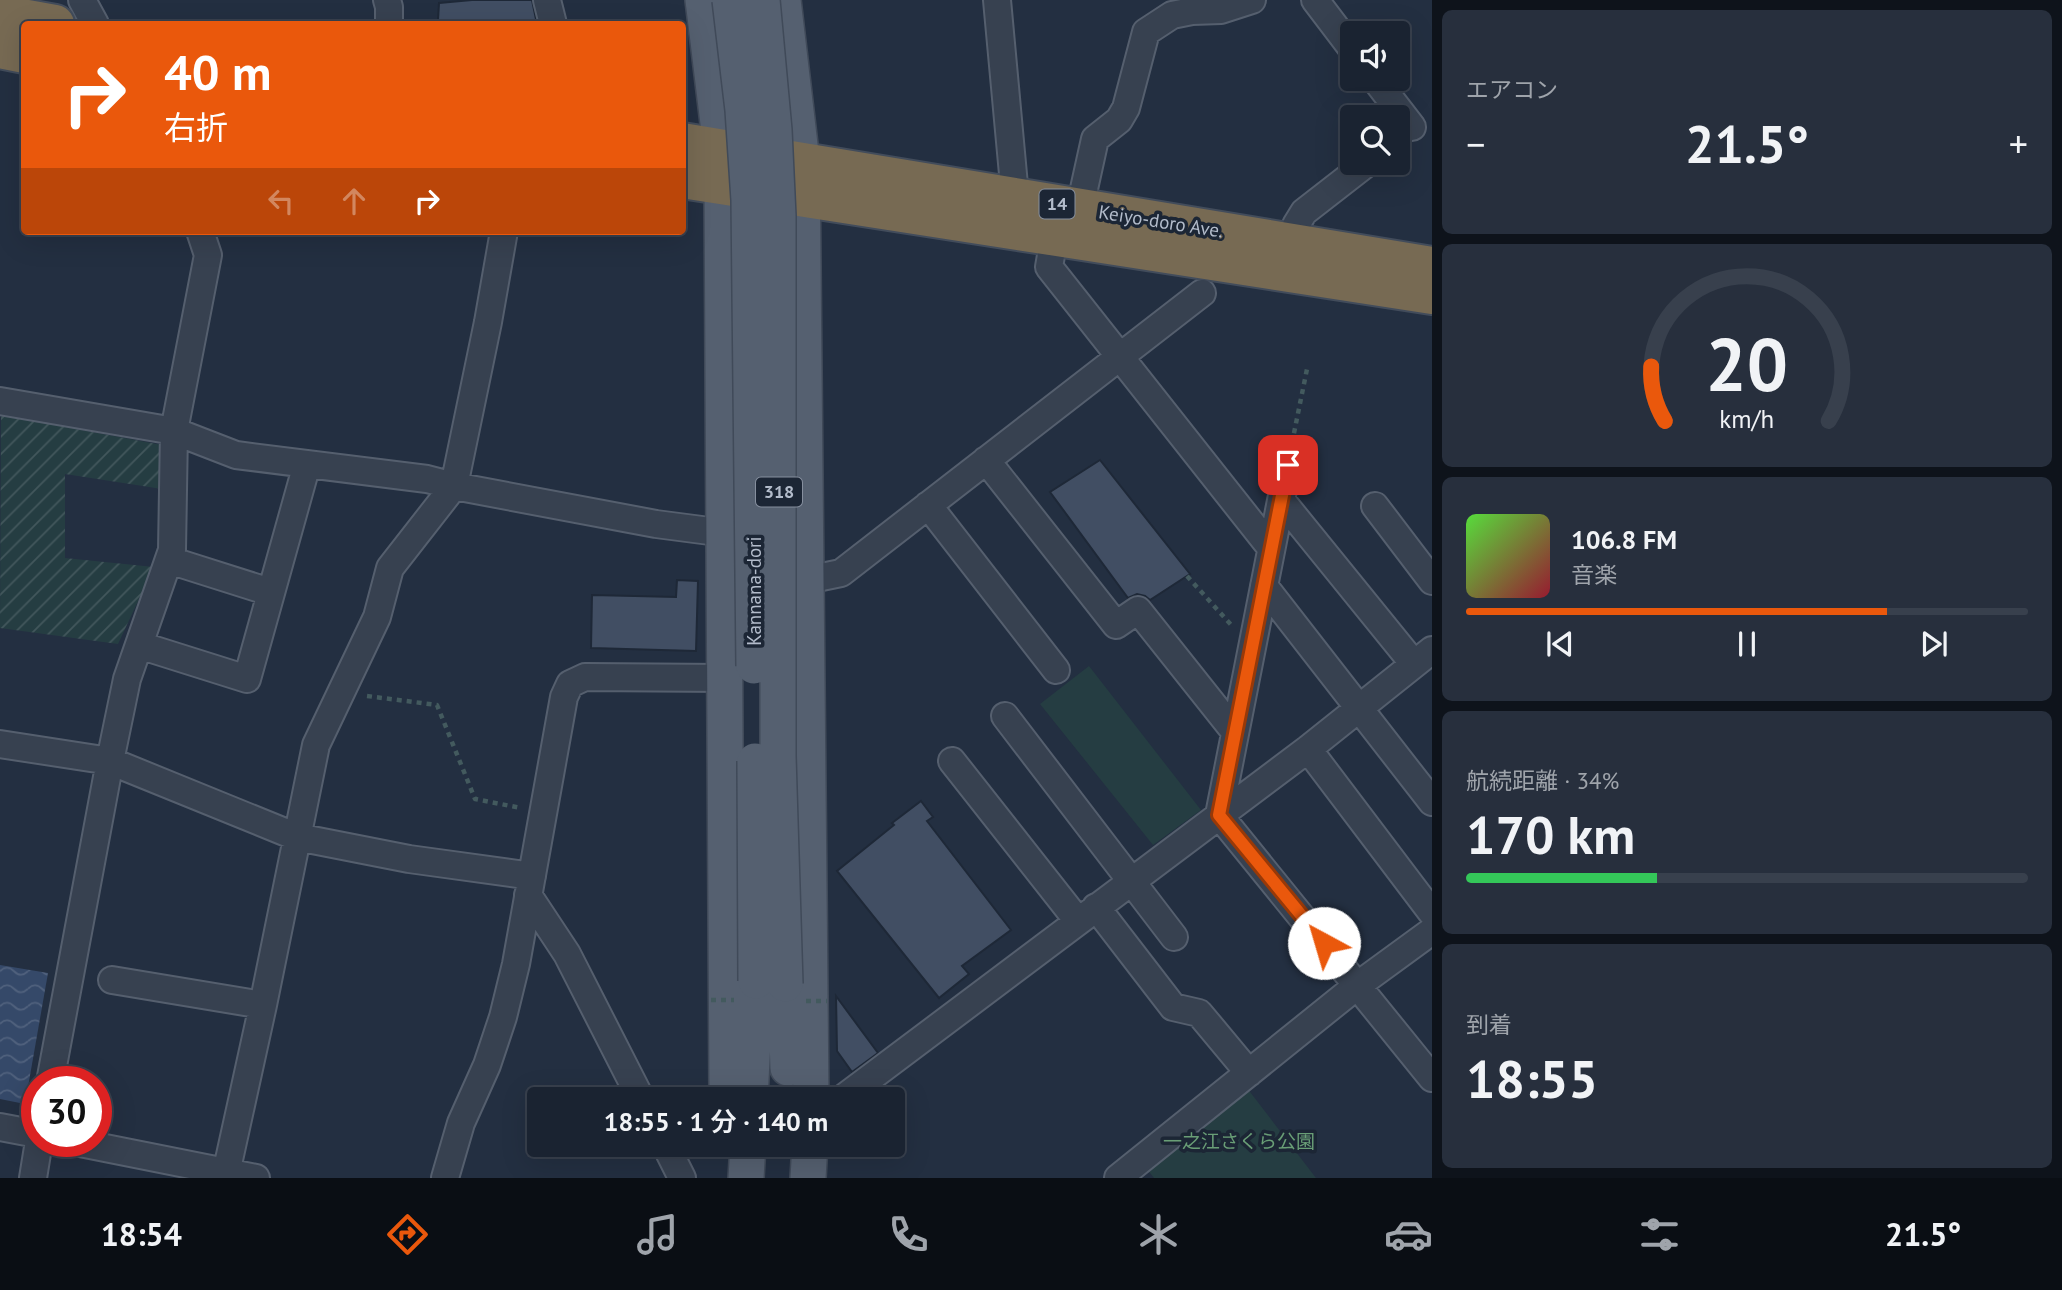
<!DOCTYPE html>
<html lang="ja">
<meta charset="utf-8">
<style>
:root{--surface:#1a2331;--page:#272f3d;--text:#f1f3f6;--muted:#9fa4ab;--line:#38404d;--accent:#ea580c}
body{margin:0;font-family:"PT Sans","Noto Sans JP",sans-serif;background:var(--page);color:var(--text);height:100vh;display:flex;flex-direction:column;font-size:26px;white-space:nowrap}
*{box-sizing:border-box;margin:0}
p{font-size:23px;color:var(--muted)}
.icon{flex:none;width:38px;height:38px;fill:none;stroke:currentColor;stroke-width:2;stroke-linecap:round;stroke-linejoin:round}
.map{position:relative;flex:1;overflow:hidden}
.details{display:flex;flex-direction:column;gap:10px;padding:10px;background:#0e131b;width:630px}
.details>*{flex:none}
.top-card{position:absolute;left:21px;top:21px;width:665px;height:214px;border-radius:7px;box-shadow:0 7px 28px #0002,0 0 0 2px var(--line);background:#ea580c;color:#fff;overflow:hidden}
.controls{position:absolute;left:1340px;top:21px;display:grid;gap:14px}
.controls a{display:grid;place-items:center;width:70px;height:70px;border-radius:7px;background:var(--surface);box-shadow:0 7px 28px #0002,0 0 0 2px var(--line);font-size:35px}
.speed{position:absolute;left:21px;top:1066px;display:flex;gap:14px;font-size:35px;font-weight:700;text-align:center}
.speed>*{display:grid;place-content:center;width:91px;height:91px;border-radius:50%;background:var(--surface);box-shadow:0 7px 28px #0002,0 0 0 2px var(--line);line-height:1}
.speed .limit{border:10px solid #d22;background:#fff;color:#111}
.pin{position:absolute;display:grid;place-items:center;width:60px;height:60px;color:#fff;margin:-30px;border-radius:14px;box-shadow:0 4px 10px #0006}
.me{position:absolute;width:77px;margin:-38px;rotate:321deg;stroke-linejoin:round;filter:drop-shadow(0 0 5px #0008)}
.turn{display:flex;align-items:center;gap:24px;height:147px;padding:0 28px;font-size:32px}
.turn .icon{width:91px;height:91px;stroke-width:2.5}
.turn b{display:block;font-size:49px;line-height:60px}
.lanes{display:flex;align-items:center;height:66px;padding:0 28px;background:#0003;justify-content:center;gap:35px;direction:ltr}
.lanes .off{opacity:.35}
.big{font-size:52px;font-weight:600;line-height:1.1}
.details .widget{flex:1;display:flex;flex-direction:column;justify-content:center;gap:10px;min-width:0;padding:0 24px;border-radius:10px;background:var(--page)}
.details .dial{align-items:center;gap:0}
.dial svg{height:182px;overflow:visible;fill:none;stroke:var(--line);stroke-width:7;stroke-linecap:round;text-anchor:middle}
.dial text{fill:var(--text);stroke:none}
.song{display:flex;align-items:center;gap:21px}
.cover{width:84px;height:84px;border-radius:10px;background:linear-gradient(135deg,hsl(110 70% 55%),hsl(350 70% 35%))}
.played{height:7px;border-radius:4px;background:linear-gradient(90deg,var(--accent) 75%,var(--line) 75%)}
.keys{display:flex;justify-content:space-around;direction:ltr}
.heat{display:flex;justify-content:space-between;align-items:center;font-size:38px;direction:ltr}
.charge{height:10px;border-radius:5px;background:linear-gradient(90deg,#34c759 34%,var(--line) 0)}
.trip{position:absolute;left:527px;top:1087px;width:378px;height:70px;border-radius:7px;background:var(--surface);box-shadow:0 7px 28px #0002,0 0 0 2px var(--line);font-weight:600;line-height:70px;text-align:center}
.dock{display:flex;height:112px;justify-content:space-around;align-items:center;background:#0a0e14;color:var(--muted)}
.dock .icon{width:49px;height:49px}
.dock .on{color:var(--accent)}
.dock b{font-size:32px;color:var(--text)}
main{display:flex;flex:1;min-height:0}
.map>svg:first-child{display:block}
.park{fill:#253d42}
.garden{fill:url(#garden-furrows)}
.water{fill:url(#water-waves)}
.building{fill:#414e63;stroke:#1e2837;stroke-width:2}
.lines{fill:none;stroke-linecap:round;stroke-linejoin:round}
.minor-casing{stroke:#555f6e;stroke-width:30}
.major-casing{stroke:#404a59;stroke-width:38}
.highway-casing{stroke:#424c5b;stroke-width:42}
.path{stroke:#435a5e;stroke-width:4.5;stroke-dasharray:5 5;stroke-linecap:butt}
.minor{stroke:#374150;stroke-width:26}
.major{stroke:#556070;stroke-width:35}
.highway{stroke:#776a53;stroke-width:38}
.major-bridge-casing{stroke:#404a59;stroke-width:38;stroke-linecap:butt}
.path-bridge{stroke:#435a5e;stroke-width:4.5;stroke-dasharray:5 5;stroke-linecap:butt}
.major-bridge{stroke:#556070;stroke-width:35}
.route-casing{stroke:#983908;stroke-width:18}
.route{stroke:#ea580c;stroke-width:12}
.labels{text-anchor:middle;stroke-width:7;stroke-linejoin:round;paint-order:stroke}
.shield{fill:#1c2635;stroke:#868f9e;stroke-width:2}
.shield-label{font-size:18px;font-weight:bold;fill:#b3bccb}
.street-label{font-size:19px;fill:#b3bccb;stroke:#1c2635}
.park-label{font-size:19px;fill:#699e76;stroke:#1c2635}
</style>
<main>
<div class="map">
<svg width="1432" height="1178" viewBox="0 0 1432 1178">
<defs>
<pattern id="garden-furrows" width="10" height="10" patternUnits="userSpaceOnUse" patternTransform="scale(1.75)"><rect width="10" height="10" fill="#253d42"/><path d="M-1 1l2-2M0 10L10 0M9 11l2-2" fill="none" stroke="#42575c"/></pattern>
<pattern id="water-waves" width="16" height="10" patternUnits="userSpaceOnUse" patternTransform="scale(1.75)"><rect width="16" height="10" fill="#354969"/><path d="M0 5q4-4 8 0t8 0" fill="none" stroke="#50617d"/></pattern>
</defs>
<rect width="100%" height="100%" fill="#232f41"/>
<!-- park -->
<path class="park" d="M1089,666l112,144 -48,35 -113,-141z
M1247,1088l69,90h-162l-8,-10z"/>
<!-- garden -->
<path class="garden" d="M1,415l161,30v44l-97,-15v84l89,9 -36,77 -118,-16z"/>
<!-- water -->
<path class="water" d="M0,965l48,8 -23,131 -25,-5z"/>
<!-- building -->
<path class="building" d="M472,0h60l5,24h-71l-28,-4 1,-17z
M1100,460l90,114 -40,26 -5,-4 -8,-2 -9,4 -78,-106z
M677,580l21,1 -2,70 -105,-3 1,-53 84,2z
M921,801l12,16 -6,4 84,109 -49,36 7,8 -30,24 -102,-127 57,-46 -2,-2z
M836,996l42,57 -26,19 -15,-21z"/>
<g class="lines">
<defs>
<path id="minor" d="M82,0l13,24
M387,0l2,7v17
M547,0l6,24
M997,0l18,196
M1315,0l38,50
M1375,79l37,48
M1080,207l15,-68 24,-19 7,-12 20,-76 26,-17 20,-4 29,-1 31,-10
M1054,238l-5,29 222,281
M1295,243l1,-18 8,-13 63,-49
M0,401l174,30 62,24 191,24 27,7 202,38 69,9
M986,460l130,165 22,-15 97,122
M1281,500l133,164
M928,505l128,165
M1375,506l57,75
M169,560l101,32
M807,580l34,-7 361,-280
M1264,586l168,216
M139,645l108,34 60,-215
M1005,716l169,221
M0,744l110,17 187,76 112,22 123,17
M1308,749l124,164
M952,761l126,160
M1219,815l69,-350
M1219,815l213,263
M528,895l39,59 74,145
M1096,907l77,100 26,6 50,60
M112,980l151,25
M50,1082l60,-321 17,-82 45,-129 2,-119 34,-176 -8,-24
M842,1099l466,-350 124,-99
M0,1127l37,7
M70,1141l186,37
M665,1144l17,34
M33,1178l6,-37
M225,1178l38,-173 53,-260 61,-128 13,-49 64,-82 34,-164 16,-91
M445,1178l16,-55 26,-58 16,-48 13,-53 48,-267 6,-13 15,-7 141,1
M1118,1178l240,-193 74,-54"/>
<path id="major" d="M703,0l18,148 1,38 5,913
M783,0l19,162 9,937
M785,984l3,84
M750,1099l6,-118
M746,1178l2,-34
M808,1178l2,-34"/>
<path id="highway" d="M0,14l55,10
M0,49l24,5
M682,142l750,124
M682,179l750,116"/>
</defs>
<!-- minor casing -->
<use href="#minor" class="minor-casing"/>
<!-- major casing -->
<use href="#major" class="major-casing"/>
<!-- highway casing -->
<use href="#highway" class="highway-casing"/>
<!-- path -->
<path class="path" d="M1292,443l15,-74
M1187,576l46,51
M367,696l70,9 38,94 46,9"/>
<!-- minor -->
<use href="#minor" class="minor"/>
<!-- major -->
<use href="#major" class="major"/>
<!-- highway -->
<use href="#highway" class="highway"/>
<defs>
<path id="major-bridge" d="M730,0l13,110 6,90 5,466
M762,0l12,130 4,86v540l7,228
M755,761l1,220"/>
</defs>
<!-- major-bridge casing -->
<use href="#major-bridge" class="major-bridge-casing"/>
<!-- path-bridge -->
<path class="path-bridge" d="M711,1000h23
M806,1001h21"/>
<!-- major-bridge -->
<use href="#major-bridge" class="major-bridge"/>
</g>
<g class="lines">
<defs>
<path id="route" d="M1288,465l-69,350 105,128"/>
</defs>
<!-- route casing -->
<use href="#route" class="route-casing"/>
<!-- route -->
<use href="#route" class="route"/>
</g>
<g class="labels">
<!-- shield labels -->
<g class="shield">
<rect x="1039.5" y="189.5" width="35" height="29" rx="5"/>
<rect x="756" y="477.5" width="46" height="29" rx="5"/>
</g>
<g class="shield-label">
<text x="1057" y="210">14</text>
<text x="779" y="498">318</text>
</g>
<!-- street labels -->
<g class="street-label">
<text transform="translate(1161 221) rotate(9)" y="7">Keiyo-doro Ave.</text>
<text transform="translate(754 591) rotate(-90)" y="7">Kannana-dori</text>
</g>
<!-- park labels -->
<g class="park-label">
<text x="1239" y="1148">一之江さくら公園</text>
</g>
</g>
</svg>
<div class="controls">
<a><svg class="icon" aria-label="sound" viewBox="0 0 24 24"><path d="M4 9h4l5-4v14l-5-4H4zM17 9q2 3 0 6"/></svg></a>
<a><svg class="icon" aria-label="search" viewBox="0 0 24 24"><circle cx="10" cy="10" r="6"/><path d="M15 15l6 6"/></svg></a>
</div>
<div class="speed"><div class="limit">30</div></div>
<div class="pin" style="left:1288px;top:465px;background:#d93025"><svg class="icon" aria-label="arrive" viewBox="0 0 24 24"><path d="M6 21V4h12l-3 4 3 4H6"/></svg></div>
<svg class="me" style="left:1324px;top:943px" viewBox="-20 -20 40 40"><circle r="19" fill="#fff"/><path d="M0-13L10 11 0 6-10 11z" fill="#ea580c"/></svg>
<div class="trip">18:55 · 1 分 · 140 m</div>
<div class="top-card">
<div class="turn"><svg class="icon" aria-label="right" viewBox="0 0 24 24"><path d="M7 20v-9h11M14 6l5 5-5 5"/></svg><div><b>40 m</b>右折</div></div>
<div class="lanes"><svg class="icon off" aria-label="left" viewBox="0 0 24 24"><path d="M17 20v-9H6M10 6l-5 5 5 5"/></svg><svg class="icon off" aria-label="ahead" viewBox="0 0 24 24"><path d="M12 20V5M6 11l6-6 6 6"/></svg><svg class="icon" aria-label="right" viewBox="0 0 24 24"><path d="M7 20v-9h11M14 6l5 5-5 5"/></svg></div>
</div>
</div>
<section class="details">
<div class="widget"><p>エアコン</p>
<div class="heat"><a>−</a><b class="big">21.5°</b><a>+</a></div>
</div>
<div class="widget dial"><svg viewBox="0 0 100 80">
<path d="M14 69A42 42 0 1 1 86 69"/>
<path d="M14 69A42 42 0 0 1 8 45" stroke="#ea580c"/>
<text x="50" y="56" font-size="32" font-weight="700">20</text>
<text x="50" y="72" font-size="11">km/h</text>
</svg></div>
<div class="widget">
<div class="song"><i class="cover"></i><div><b>106.8 FM</b><p>音楽</p></div></div>
<div class="played"></div>
<div class="keys"><svg class="icon" aria-label="previous" viewBox="0 0 24 24"><path d="M18 5L8 12l10 7zM5 5v14"/></svg><svg class="icon" aria-label="pause" viewBox="0 0 24 24"><path d="M8 5v14M16 5v14"/></svg><svg class="icon" aria-label="next" viewBox="0 0 24 24"><path d="M6 5l10 7-10 7zM19 5v14"/></svg></div>
</div>
<div class="widget"><p>航続距離 · 34%</p><b class="big">170 km</b><div class="charge"></div></div>
<div class="widget"><p>到着</p><b class="big">18:55</b></div>
</section>
</main>
<nav class="dock">
<b>18:54</b>
<svg class="icon on" aria-label="directions" viewBox="0 0 24 24"><path d="M12 3l9 9-9 9-9-9zM9 14v-3h6M13 9l2 2-2 2"/></svg>
<svg class="icon" aria-label="music" viewBox="0 0 24 24"><path d="M9 18V5l10-2v13"/><circle cx="6" cy="18" r="3"/><circle cx="16" cy="16" r="3"/></svg>
<svg class="icon" aria-label="phone" viewBox="0 0 24 24"><path d="M5 4h4l2 5-3 2q2 4 5 5l2-3 5 2v4C11 20 4 13 5 4z"/></svg>
<svg class="icon" aria-label="climate" viewBox="0 0 24 24"><path d="M12 3v18M4 7l16 10M4 17L20 7"/></svg>
<svg class="icon" aria-label="car" viewBox="0 0 24 24"><path d="M5 17H2v-5l4-1 3-4h7l3 4 3 1v5h-3M9 17h6M6 11h13"/><circle cx="7" cy="17" r="2"/><circle cx="17" cy="17" r="2"/></svg>
<svg class="icon" aria-label="filters" viewBox="0 0 24 24"><path d="M4 7h16M4 17h16"/><circle cx="9" cy="7" r="2"/><circle cx="15" cy="17" r="2"/></svg>
<b>21.5°</b>
</nav>
